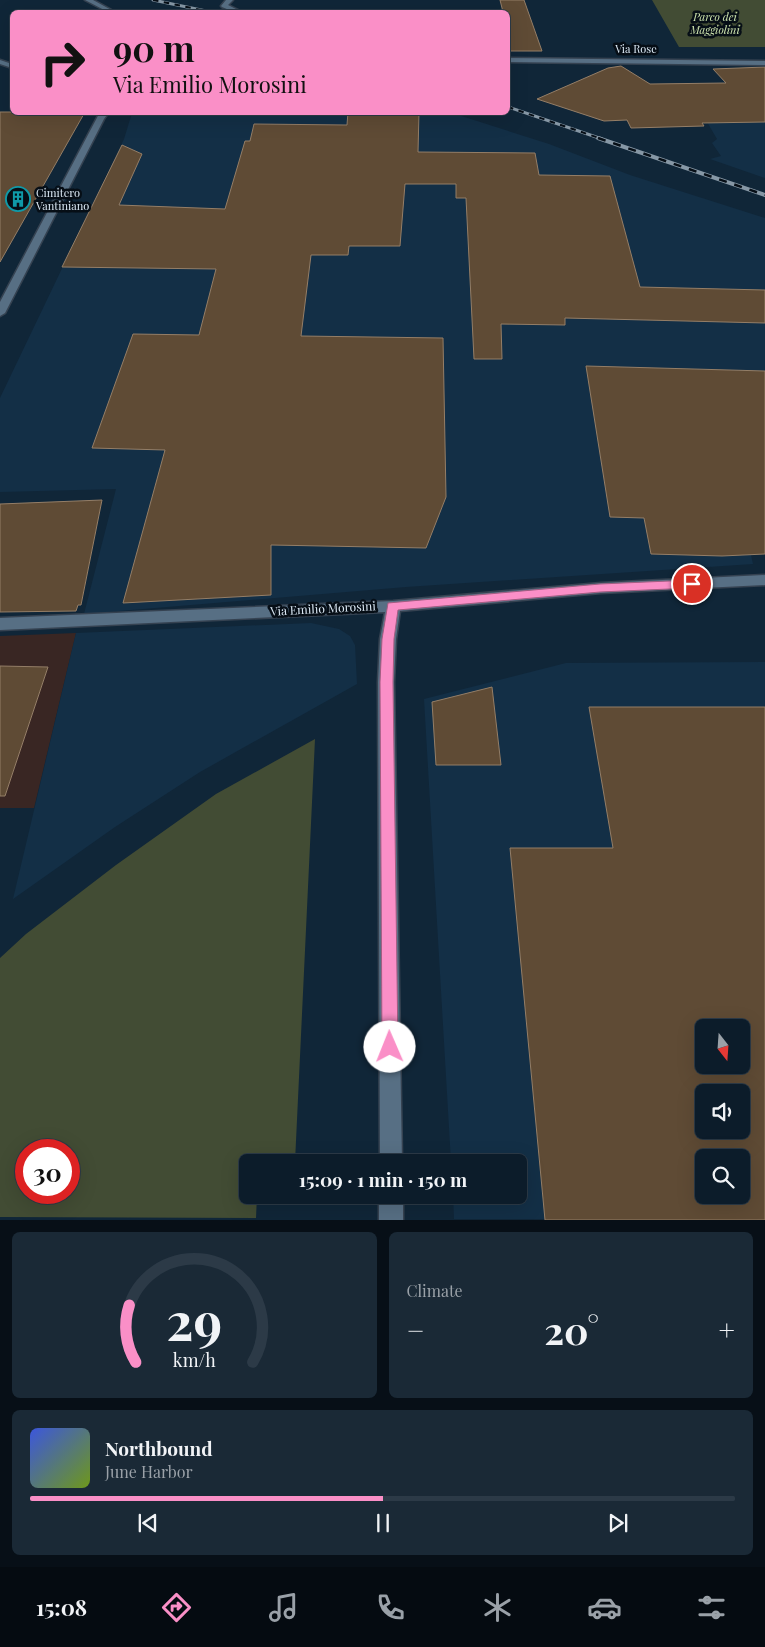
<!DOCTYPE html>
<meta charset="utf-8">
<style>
:root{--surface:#0c1c2a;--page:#1a2936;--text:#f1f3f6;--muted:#9aa1a8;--line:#2c3a47;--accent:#fa8fc7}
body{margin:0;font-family:"Playfair Display",serif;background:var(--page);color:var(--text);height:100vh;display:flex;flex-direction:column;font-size:19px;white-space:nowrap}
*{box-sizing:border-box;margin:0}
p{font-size:16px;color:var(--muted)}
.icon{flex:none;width:28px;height:28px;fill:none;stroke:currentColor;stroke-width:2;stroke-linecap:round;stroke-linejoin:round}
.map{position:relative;height:1220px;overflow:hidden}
.panel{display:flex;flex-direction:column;gap:12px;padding:12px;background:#070f17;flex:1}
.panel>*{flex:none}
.top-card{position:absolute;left:10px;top:10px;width:500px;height:105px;border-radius:8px;box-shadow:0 5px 20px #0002,0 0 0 1px var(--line);background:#fa8fc7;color:#111;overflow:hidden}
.needle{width:32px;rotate:163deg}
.controls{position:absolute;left:695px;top:1019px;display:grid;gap:10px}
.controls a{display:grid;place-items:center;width:55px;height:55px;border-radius:8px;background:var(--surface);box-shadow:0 5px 20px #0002,0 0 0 1px var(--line);font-size:25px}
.speed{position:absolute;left:15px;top:1139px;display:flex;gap:10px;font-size:25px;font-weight:700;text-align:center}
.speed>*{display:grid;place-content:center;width:65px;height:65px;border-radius:50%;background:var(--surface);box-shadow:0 5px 20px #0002,0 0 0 1px var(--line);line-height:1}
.speed .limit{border:8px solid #d22;background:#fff;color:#111}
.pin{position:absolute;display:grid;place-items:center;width:42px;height:42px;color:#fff;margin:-21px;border:2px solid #fff;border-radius:50%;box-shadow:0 1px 5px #0007}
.me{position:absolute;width:55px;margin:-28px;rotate:359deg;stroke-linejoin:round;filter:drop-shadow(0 0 4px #0008)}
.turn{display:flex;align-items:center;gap:18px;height:105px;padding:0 20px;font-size:22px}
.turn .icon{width:65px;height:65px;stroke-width:2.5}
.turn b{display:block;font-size:35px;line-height:42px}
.big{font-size:38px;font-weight:700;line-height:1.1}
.panel .widget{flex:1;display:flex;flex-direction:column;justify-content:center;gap:8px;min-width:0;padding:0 18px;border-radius:8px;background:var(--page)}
.panel .dial{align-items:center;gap:0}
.dial svg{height:130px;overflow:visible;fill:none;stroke:var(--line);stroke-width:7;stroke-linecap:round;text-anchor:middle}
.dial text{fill:var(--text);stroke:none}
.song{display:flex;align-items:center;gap:15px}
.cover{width:60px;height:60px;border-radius:8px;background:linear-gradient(135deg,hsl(230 70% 55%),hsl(80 70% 35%))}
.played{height:5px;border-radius:2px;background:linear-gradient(90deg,var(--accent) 50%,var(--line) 50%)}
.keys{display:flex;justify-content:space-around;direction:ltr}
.heat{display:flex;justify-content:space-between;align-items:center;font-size:28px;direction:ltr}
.panel .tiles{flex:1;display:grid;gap:12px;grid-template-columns:1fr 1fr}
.widget:last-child{grid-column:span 2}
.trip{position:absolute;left:239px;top:1154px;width:288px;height:50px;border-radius:8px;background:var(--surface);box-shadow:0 5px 20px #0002,0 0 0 1px var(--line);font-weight:700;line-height:50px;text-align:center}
.menu{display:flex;height:80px;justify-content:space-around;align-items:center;background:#050b11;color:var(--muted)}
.menu .icon{width:35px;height:35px}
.menu .current{color:var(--accent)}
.menu b{font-size:22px;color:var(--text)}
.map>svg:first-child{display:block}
.commercial{fill:#392623}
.built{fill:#132f46;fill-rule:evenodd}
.green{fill:#424c34;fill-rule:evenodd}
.building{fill:#5f4b35;stroke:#947e67;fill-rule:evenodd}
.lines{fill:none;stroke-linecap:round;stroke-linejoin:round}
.street-casing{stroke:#354251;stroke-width:3}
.street{fill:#576f84;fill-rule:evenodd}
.rail-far1-casing{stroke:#8697a5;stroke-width:3}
.rail-casing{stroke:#8697a5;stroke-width:4}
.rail-far1{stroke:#060e16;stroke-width:2;stroke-dasharray:5.5;stroke-linecap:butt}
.rail{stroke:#060e16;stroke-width:2.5;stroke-dasharray:8;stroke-linecap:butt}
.route{fill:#fa8fc7;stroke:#a25d81}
.labels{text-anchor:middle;stroke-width:5;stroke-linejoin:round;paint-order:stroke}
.far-park-label{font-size:11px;font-style:italic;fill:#cde3ae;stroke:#060e16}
.far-street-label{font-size:11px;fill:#dbe8f4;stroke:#060e16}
.far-poi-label{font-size:11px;fill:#dbe8f4;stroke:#060e16;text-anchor:start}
.street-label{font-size:12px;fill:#dbe8f4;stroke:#060e16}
</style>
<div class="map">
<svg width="765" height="1220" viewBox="0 0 765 1220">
<rect width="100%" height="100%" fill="#102638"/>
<!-- commercial -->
<path class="commercial" d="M76,633l-42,175h-34v-172z"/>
<!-- built -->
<path class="built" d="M132,113h320l97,31 81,31 135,43v336l-14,1 2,9 -347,23 -322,27 32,-125 -116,3v-94l124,-259z
M707,122h58v56l-55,-19 11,-3 -9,-13 5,-4z
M311,623l28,6 11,7 5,9 2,39 -157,88 -85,55 -102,72 63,-266z
M765,662v557h-311l-1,-24h65v-33h-67l-27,-463 142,-36zM704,1028h37v37h-37zM704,1092h37v38h-37zM704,1158h37v37h-37z"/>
<!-- green -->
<path class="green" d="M652,0h113v47h-86z
M315,739l-20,423h-47v33h9l-1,23 -256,-1v-259l26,-24 90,-69 100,-71zM26,1150h43v42h-43z"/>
<!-- building -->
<path class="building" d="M500,0h24l18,51h-34v-39h-5z
M621,66l29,18 76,-1 -13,-14 52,-2v55l-63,1 2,3 -73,2 -4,-8 -23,1 -67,-22 71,-31z
M0,112h85l-85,150z
M348,112h71l-1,40 117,1 4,22 71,1 30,111 125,3v33l-200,-5v7l-64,-1 1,35h-28l-8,-161h-10v-14h-51l-5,62h-51l-1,9h-37l-10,81 142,2 3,159 -20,51 -155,-3v50l-148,8 42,-153 -73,-2 41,-114 66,1 17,-66 -154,-2 60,-122 20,9 -23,51 106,4 20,-68h5l4,-17 93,1z
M586,366l179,5v183l-43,2 -71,-2 -7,-36 -34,-1z
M102,500l-21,105h-3l-2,6 -76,1v-108z
M0,666l48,1 -43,129h-5z
M492,687l9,78h-65l-4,-63z
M589,707h176v513h-220l-35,-372h103zM704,1028h37v37h-37zM704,1092h37v38h-37zM704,1158h37v37h-37z"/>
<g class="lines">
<defs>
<path id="street" d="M85,0h8l22,12h-7z
M226,0h7l-5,5 14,7h-8l-12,-5 -1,-1z
M508,58l257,3v4l-257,-3z
M0,60l12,4v4l-12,-4z
M100,112h9l-5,7 -99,194 -5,3v-14z
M765,575v10l-164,8 -201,18 -4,28 -2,43 8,480h-22l-2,-480 2,-43 5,-27 -385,18v-12l393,-17 208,-18z
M379,1195h24v25h-24z"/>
</defs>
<!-- street casing -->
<use href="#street" class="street-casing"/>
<!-- street -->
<use href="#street" class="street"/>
<defs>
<path id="rail-far1" d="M153,0l58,12
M508,107l94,32"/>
<path id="rail" d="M598,138l167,57"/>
</defs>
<!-- rail-far1 casing -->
<use href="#rail-far1" class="rail-far1-casing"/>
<!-- rail casing -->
<use href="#rail" class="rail-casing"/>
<!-- rail-far1 -->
<use href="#rail-far1" class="rail-far1"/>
<!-- rail -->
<use href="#rail" class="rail"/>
</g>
<!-- route -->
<path class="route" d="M692,580l5,4 -5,4 -92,4 -202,18 -4,29 -1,43 5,365 -3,6 -5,2 -6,-2 -2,-6 -2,-365 2,-43 6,-36 212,-19z"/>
<!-- icons -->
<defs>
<symbol id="building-ring" viewBox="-11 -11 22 22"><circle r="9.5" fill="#060e16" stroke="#0f9aa8" stroke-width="1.5"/><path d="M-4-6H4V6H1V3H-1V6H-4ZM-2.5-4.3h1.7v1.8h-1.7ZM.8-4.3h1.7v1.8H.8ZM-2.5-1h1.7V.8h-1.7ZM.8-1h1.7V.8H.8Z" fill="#0f9aa8"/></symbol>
</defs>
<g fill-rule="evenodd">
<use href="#building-ring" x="4" y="185" width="28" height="28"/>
</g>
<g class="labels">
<!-- far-park labels -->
<g class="far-park-label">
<text x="715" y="21">Parco dei<tspan x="715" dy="13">Maggiolini</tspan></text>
</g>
<!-- far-street labels -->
<g class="far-street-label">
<text x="636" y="53">Via Rose</text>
</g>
<!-- far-poi labels -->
<g class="far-poi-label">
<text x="36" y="197">Cimitero<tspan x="36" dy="13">Vantiniano</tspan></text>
</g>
<!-- street labels -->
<g class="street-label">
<text transform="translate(323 609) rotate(-3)" y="4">Via Emilio Morosini</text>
</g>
</g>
</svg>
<div class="controls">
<a><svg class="needle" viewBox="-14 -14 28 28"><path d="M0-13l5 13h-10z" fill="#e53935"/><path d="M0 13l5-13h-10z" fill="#9aa1a8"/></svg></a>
<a><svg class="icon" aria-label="sound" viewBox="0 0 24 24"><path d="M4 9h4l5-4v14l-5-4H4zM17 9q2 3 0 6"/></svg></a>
<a><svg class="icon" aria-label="search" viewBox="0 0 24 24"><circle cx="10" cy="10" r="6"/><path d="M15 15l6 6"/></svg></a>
</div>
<div class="speed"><div class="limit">30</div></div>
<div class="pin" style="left:692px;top:584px;background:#d93025"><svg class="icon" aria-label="arrive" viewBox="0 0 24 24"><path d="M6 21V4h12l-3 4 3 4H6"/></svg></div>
<svg class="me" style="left:390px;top:1047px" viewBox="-20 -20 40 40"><circle r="19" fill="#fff"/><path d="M0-13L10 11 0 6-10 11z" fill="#fa8fc7"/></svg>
<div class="trip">15:09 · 1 min · 150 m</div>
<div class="top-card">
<div class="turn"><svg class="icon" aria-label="right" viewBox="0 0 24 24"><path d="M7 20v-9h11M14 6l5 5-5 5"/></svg><div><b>90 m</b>Via Emilio Morosini</div></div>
</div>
</div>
<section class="panel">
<div class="tiles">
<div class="widget dial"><svg viewBox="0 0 100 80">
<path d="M14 69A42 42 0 1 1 86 69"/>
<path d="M14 69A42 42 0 0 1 10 34" stroke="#fa8fc7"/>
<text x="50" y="56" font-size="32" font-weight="700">29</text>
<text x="50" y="72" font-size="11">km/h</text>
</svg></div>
<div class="widget"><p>Climate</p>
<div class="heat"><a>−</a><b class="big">20°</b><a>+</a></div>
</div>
<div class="widget">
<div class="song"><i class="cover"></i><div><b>Northbound</b><p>June Harbor</p></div></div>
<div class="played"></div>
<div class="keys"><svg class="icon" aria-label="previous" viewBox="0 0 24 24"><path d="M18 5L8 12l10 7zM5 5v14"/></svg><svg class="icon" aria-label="pause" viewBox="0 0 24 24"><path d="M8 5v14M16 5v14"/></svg><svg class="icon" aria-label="next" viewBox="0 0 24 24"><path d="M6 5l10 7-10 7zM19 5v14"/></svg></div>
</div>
</div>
</section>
<nav class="menu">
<b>15:08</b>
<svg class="icon current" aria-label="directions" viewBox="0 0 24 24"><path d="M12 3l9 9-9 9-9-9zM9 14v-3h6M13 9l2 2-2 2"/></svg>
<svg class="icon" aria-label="music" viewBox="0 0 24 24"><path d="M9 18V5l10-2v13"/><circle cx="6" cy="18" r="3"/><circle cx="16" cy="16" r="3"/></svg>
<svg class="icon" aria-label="phone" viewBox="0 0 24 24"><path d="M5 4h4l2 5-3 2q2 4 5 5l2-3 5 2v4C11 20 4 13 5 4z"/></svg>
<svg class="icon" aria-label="climate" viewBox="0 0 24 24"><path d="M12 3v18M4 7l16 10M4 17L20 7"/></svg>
<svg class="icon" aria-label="car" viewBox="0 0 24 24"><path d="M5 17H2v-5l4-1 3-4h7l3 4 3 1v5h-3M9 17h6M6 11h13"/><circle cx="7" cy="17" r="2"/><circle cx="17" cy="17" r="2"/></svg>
<svg class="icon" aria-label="filters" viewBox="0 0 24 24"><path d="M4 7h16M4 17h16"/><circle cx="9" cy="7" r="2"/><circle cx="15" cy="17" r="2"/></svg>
</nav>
